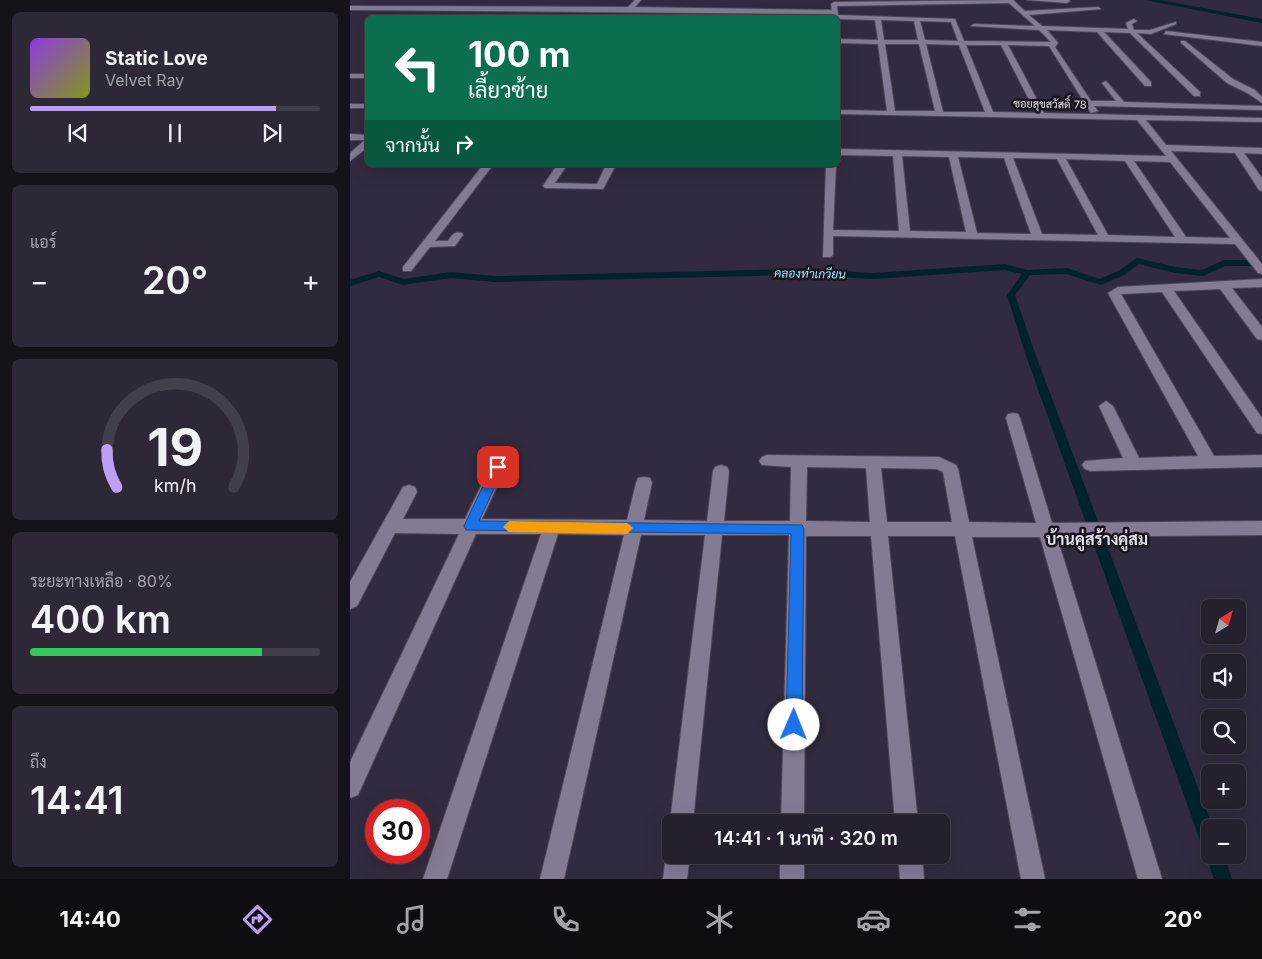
<!DOCTYPE html>
<html lang="th">
<meta charset="utf-8">
<style>
:root{--surface:#26202e;--page:#2e2836;--text:#f1f3f6;--muted:#a4a3aa;--line:#423e4a;--accent:#bca0f2}
body{margin:0;font-family:Inter,Sarabun,sans-serif;background:var(--page);color:var(--text);height:100vh;display:flex;flex-direction:column;font-size:19px;white-space:nowrap}
*{box-sizing:border-box;margin:0}
p{font-size:16px;color:var(--muted)}
.icon{flex:none;width:28px;height:28px;fill:none;stroke:currentColor;stroke-width:2;stroke-linecap:round;stroke-linejoin:round}
.map{position:relative;flex:1;overflow:hidden}
.drawer{display:flex;flex-direction:column;gap:12px;padding:12px;background:#151219;width:350px}
.drawer>*{flex:none}
.hud{position:absolute;left:15px;top:15px;width:475px;height:152px;border-radius:8px;box-shadow:0 5px 20px #0002,0 0 0 1px var(--line);background:#0b6e4f;color:#fff;overflow:hidden}
.needle{width:32px;rotate:37deg}
.tools{position:absolute;left:851px;top:599px;display:grid;gap:10px}
.tools a{display:grid;place-items:center;width:45px;height:45px;border-radius:8px;background:var(--surface);box-shadow:0 5px 20px #0002,0 0 0 1px var(--line);font-size:25px}
.speed{position:absolute;left:15px;top:799px;display:flex;gap:10px;font-size:25px;font-weight:700;text-align:center}
.speed>*{display:grid;place-content:center;width:65px;height:65px;border-radius:50%;background:var(--surface);box-shadow:0 5px 20px #0002,0 0 0 1px var(--line);line-height:1}
.speed .limit{border:8px solid #d22;background:#fff;color:#111}
.pin{position:absolute;display:grid;place-items:center;width:42px;height:42px;color:#fff;margin:-21px;border-radius:10px;box-shadow:0 2px 8px #0006}
.me{position:absolute;width:55px;margin:-28px;rotate:1deg;stroke-linejoin:round;filter:drop-shadow(0 0 4px #0008)}
.turn{display:flex;align-items:center;gap:18px;height:105px;padding:0 20px;font-size:22px}
.turn .icon{width:65px;height:65px;stroke-width:2.5}
.turn b{display:block;font-size:35px;line-height:42px}
.then{display:flex;align-items:center;height:48px;padding:0 20px;background:#0003;gap:10px;font-size:19px}
.big{font-size:38px;font-weight:600;line-height:1.1}
.drawer .tile{flex:1;display:flex;flex-direction:column;justify-content:center;gap:8px;min-width:0;padding:0 18px;border-radius:8px;background:var(--page)}
.drawer .dial{align-items:center;gap:0}
.dial svg{height:130px;overflow:visible;fill:none;stroke:var(--line);stroke-width:7;stroke-linecap:round;text-anchor:middle}
.dial text{fill:var(--text);stroke:none}
.song{display:flex;align-items:center;gap:15px}
.cover{width:60px;height:60px;border-radius:8px;background:linear-gradient(135deg,hsl(270 70% 55%),hsl(70 70% 35%))}
.played{height:5px;border-radius:2px;background:linear-gradient(90deg,var(--accent) 85%,var(--line) 85%)}
.keys{display:flex;justify-content:space-around;direction:ltr}
.heat{display:flex;justify-content:space-between;align-items:center;font-size:28px;direction:ltr}
.charge{height:8px;border-radius:4px;background:linear-gradient(90deg,#34c759 80%,var(--line) 0)}
.trip{position:absolute;left:312px;top:814px;width:288px;height:50px;border-radius:8px;background:var(--surface);box-shadow:0 5px 20px #0002,0 0 0 1px var(--line);font-weight:600;line-height:50px;text-align:center}
.menu{display:flex;height:80px;justify-content:space-around;align-items:center;background:#0f0d12;color:var(--muted)}
.menu .icon{width:35px;height:35px}
.menu .selected{color:var(--accent)}
.menu b{font-size:22px;color:var(--text)}
main{display:flex;flex:1;min-height:0}
.map>svg:first-child{display:block}
.lines{fill:none;stroke-linecap:round;stroke-linejoin:round}
.canal{fill:#00232b;fill-rule:evenodd}
.river{fill:#00232b;fill-rule:evenodd}
.minor-casing{stroke:#4f4858;stroke-width:2}
.minor{fill:#847a92;fill-rule:evenodd}
.route{fill:#1a73e8;stroke:#114b97}
.slow{fill:#f59e0b}
.labels{text-anchor:middle;stroke-width:5;stroke-linejoin:round;paint-order:stroke}
.far-street-label{font-size:11px;fill:#e5e0ed;stroke:#18141d}
.far-water-label{font-size:12px;font-style:italic;fill:#9de5f5;stroke:#18141d}
.quarter-label{font-size:16px;font-weight:bold;fill:#e5e0ed;stroke:#18141d}
</style>
<main>
<section class="drawer">
<div class="tile">
<div class="song"><i class="cover"></i><div><b>Static Love</b><p>Velvet Ray</p></div></div>
<div class="played"></div>
<div class="keys"><svg class="icon" aria-label="previous" viewBox="0 0 24 24"><path d="M18 5L8 12l10 7zM5 5v14"/></svg><svg class="icon" aria-label="pause" viewBox="0 0 24 24"><path d="M8 5v14M16 5v14"/></svg><svg class="icon" aria-label="next" viewBox="0 0 24 24"><path d="M6 5l10 7-10 7zM19 5v14"/></svg></div>
</div>
<div class="tile"><p>แอร์</p>
<div class="heat"><a>−</a><b class="big">20°</b><a>+</a></div>
</div>
<div class="tile dial"><svg viewBox="0 0 100 80">
<path d="M14 69A42 42 0 1 1 86 69"/>
<path d="M14 69A42 42 0 0 1 8 46" stroke="#bca0f2"/>
<text x="50" y="56" font-size="32" font-weight="700">19</text>
<text x="50" y="72" font-size="11">km/h</text>
</svg></div>
<div class="tile"><p>ระยะทางเหลือ · 80%</p><b class="big">400 km</b><div class="charge"></div></div>
<div class="tile"><p>ถึง</p><b class="big">14:41</b></div>
</section>
<div class="map">
<svg width="912" height="879" viewBox="0 0 912 879">
<rect width="100%" height="100%" fill="#322a3e"/>
<g class="lines">
<!-- canal -->
<path class="canal" d="M787,258l38,9 27,3 22,-10h38v6h-37l-22,10 -28,-3 -36,-9 -13,10 -25,11 -35,-11 -36,1 -15,20 20,58 178,475h-3v27h14l8,24h-18l-8,-24 2,-4 -4,-2 -3,-6 -176,-490 -18,-58 15,-21 -17,-4 -132,9 -73,-4 -305,7 -44,-4 -48,7 -24,-8 -29,9v-6l29,-9 25,8 47,-7 44,4 305,-7 73,4 132,-9 22,6 40,-2 33,11 20,-9z"/>
<!-- river -->
<path class="river" d="M795,0h15l102,19v4z"/>
<defs>
<path id="minor" d="M285,0h6l-6,7 197,3 -1,-6 3,-2 179,-2 12,11 73,-4 3,2 -72,6 13,11 86,3 -2,-6 8,-4 3,2 -5,3 2,6h16l26,-8v2l-25,10 -14,-1 63,59v4h-6l-64,-63 -26,-1 47,50v4h-6l-48,-54 -50,-2 11,13 -3,4 36,54h25l-14,-18 4,-2 18,21 138,4v4l-168,-4 4,5 -7,2 -42,-67 -41,-1 36,68 218,5v4l-116,-2 20,25 96,3v6l-18,-1 18,25v13l-3,-1 -24,-37 -64,-2 91,113v10l-4,-1 -23,-29 -402,-8v19l-2,2h-8l3,-92h10l-3,65 66,1 -6,-75 -55,-1v-6l328,7 -29,-36 -299,-6v-4l49,1 -9,-67 -40,-1v-4l40,1 -3,-20 -37,-1 -6,-1v-4l-482,-4v-4l278,1zM659,3l26,23 -61,-2 -3,2 68,4 12,12 -87,-1 -9,-22 -117,-4 -1,-9zM531,20l33,1 4,19h-34zM570,21l31,1 7,19 -33,-1zM535,44h34l16,67h-40zM576,44l33,1 26,67h-42zM616,45h35l35,68 -43,-1zM552,156l47,1 17,75 -56,-1zM608,157l46,1 27,76 -54,-1zM663,158l44,1 41,76 -56,-1zM716,159l59,2 50,76 -67,-2zM784,161l36,1 60,76 -44,-1z
M677,0h42l1,1 -3,2z
M816,31l96,11v4l-98,-12z
M831,41h4l48,38 22,11 7,7v6l-13,-9 -22,-11 -46,-40z
M0,74h18v4h-18z
M0,104h18v4h-18z
M0,134l18,1v12l-18,14v-8l15,-13h-15z
M133,165h10l-58,76h13c4,-6 6,-10 14,-8l1,2 -8,11 -25,1 -19,24h-8v-4z
M207,165h10l-12,18 42,1 9,-19h10l-13,24 -58,-1 -2,-2z
M912,279v8l-30,1 30,39v13l-5,-1 -37,-50 -46,2 88,127v16l-5,-1 -95,-141 -41,2 93,162 48,-1v12l-172,4 -5,-2 -3,-4 3,-4 38,-3 -24,-52 7,-5 7,5 26,52 59,-2 -90,-163 10,-6z
M663,413l5,1 2,4 32,105 210,-2v14l-205,2 105,342h-24l-98,-342h-68l73,342h-24l-66,-343h-67l30,286h-23l-24,-286h-65l-2,286h-23l8,-287h-67l-29,287 -22,2 -1,-2 35,-287h-64l-77,344h-24l84,-344 -66,-1 -111,345h-24l118,-345h-65l-118,261 -8,3v-36l109,-228 -64,-1 -38,73 -7,3v-27l53,-95 6,-2 6,2 2,5 -14,27h62l27,-56 6,-2 6,2 2,4 -24,52 145,1 9,-37 2,-5 6,-1 6,1 2,5 -8,37 63,1 6,-50 2,-4 6,-2 6,2 2,4 -5,50h66l1,-54 -29,-2 -3,-4 3,-4 5,-2 172,2 17,8 2,4 11,53 67,1 -30,-105 2,-4zM457,467l59,1 4,54 -64,-1zM531,468l56,1 6,3 9,50h-65z
M321,846v9h19l-3,24h-24l3,-24z
M430,855h24v24h-24z
M548,855h24l2,24h-24z"/>
</defs>
<!-- minor casing -->
<use href="#minor" class="minor-casing"/>
<!-- minor -->
<use href="#minor" class="minor"/>
</g>
<!-- route -->
<path class="route" d="M148,463l6,4 -25,54 323,4 2,4 -2,196 -2,5 -6,3 -5,-3 -3,-5 5,-191 -325,-4 -2,-4 28,-59z"/>
<!-- slow -->
<path class="slow" d="M159,521l118,2 6,5 -6,6 -118,-2 -6,-5z"/>
<g class="labels">
<!-- far-street labels -->
<g class="far-street-label">
<text transform="translate(700 104) rotate(1)" y="4">ซอยสุขสวัสดิ์ 78</text>
</g>
<!-- far-water labels -->
<g class="far-water-label">
<text transform="translate(460 274) rotate(1)" y="4">คลองท่าเกวียน</text>
</g>
<!-- quarter labels -->
<g class="quarter-label">
<text x="747" y="545">บ้านคู่สร้างคู่สม</text>
</g>
</g>
</svg>
<div class="tools">
<a><svg class="needle" viewBox="-14 -14 28 28"><path d="M0-13l5 13h-10z" fill="#e53935"/><path d="M0 13l5-13h-10z" fill="#a4a3aa"/></svg></a>
<a><svg class="icon" aria-label="sound" viewBox="0 0 24 24"><path d="M4 9h4l5-4v14l-5-4H4zM17 9q2 3 0 6"/></svg></a>
<a><svg class="icon" aria-label="search" viewBox="0 0 24 24"><circle cx="10" cy="10" r="6"/><path d="M15 15l6 6"/></svg></a>
<a>+</a>
<a>−</a>
</div>
<div class="speed"><div class="limit">30</div></div>
<div class="pin" style="left:148px;top:467px;background:#d93025"><svg class="icon" aria-label="arrive" viewBox="0 0 24 24"><path d="M6 21V4h12l-3 4 3 4H6"/></svg></div>
<svg class="me" style="left:444px;top:725px" viewBox="-20 -20 40 40"><circle r="19" fill="#fff"/><path d="M0-13L10 11 0 6-10 11z" fill="#1a73e8"/></svg>
<div class="trip">14:41 · 1 นาที · 320 m</div>
<div class="hud">
<div class="turn"><svg class="icon" aria-label="left" viewBox="0 0 24 24"><path d="M17 20v-9H6M10 6l-5 5 5 5"/></svg><div><b>100 m</b>เลี้ยวซ้าย</div></div>
<div class="then">จากนั้น<svg class="icon" aria-label="right" viewBox="0 0 24 24"><path d="M7 20v-9h11M14 6l5 5-5 5"/></svg></div>
</div>
</div>
</main>
<nav class="menu">
<b>14:40</b>
<svg class="icon selected" aria-label="directions" viewBox="0 0 24 24"><path d="M12 3l9 9-9 9-9-9zM9 14v-3h6M13 9l2 2-2 2"/></svg>
<svg class="icon" aria-label="music" viewBox="0 0 24 24"><path d="M9 18V5l10-2v13"/><circle cx="6" cy="18" r="3"/><circle cx="16" cy="16" r="3"/></svg>
<svg class="icon" aria-label="phone" viewBox="0 0 24 24"><path d="M5 4h4l2 5-3 2q2 4 5 5l2-3 5 2v4C11 20 4 13 5 4z"/></svg>
<svg class="icon" aria-label="climate" viewBox="0 0 24 24"><path d="M12 3v18M4 7l16 10M4 17L20 7"/></svg>
<svg class="icon" aria-label="car" viewBox="0 0 24 24"><path d="M5 17H2v-5l4-1 3-4h7l3 4 3 1v5h-3M9 17h6M6 11h13"/><circle cx="7" cy="17" r="2"/><circle cx="17" cy="17" r="2"/></svg>
<svg class="icon" aria-label="filters" viewBox="0 0 24 24"><path d="M4 7h16M4 17h16"/><circle cx="9" cy="7" r="2"/><circle cx="15" cy="17" r="2"/></svg>
<b>20°</b>
</nav>
